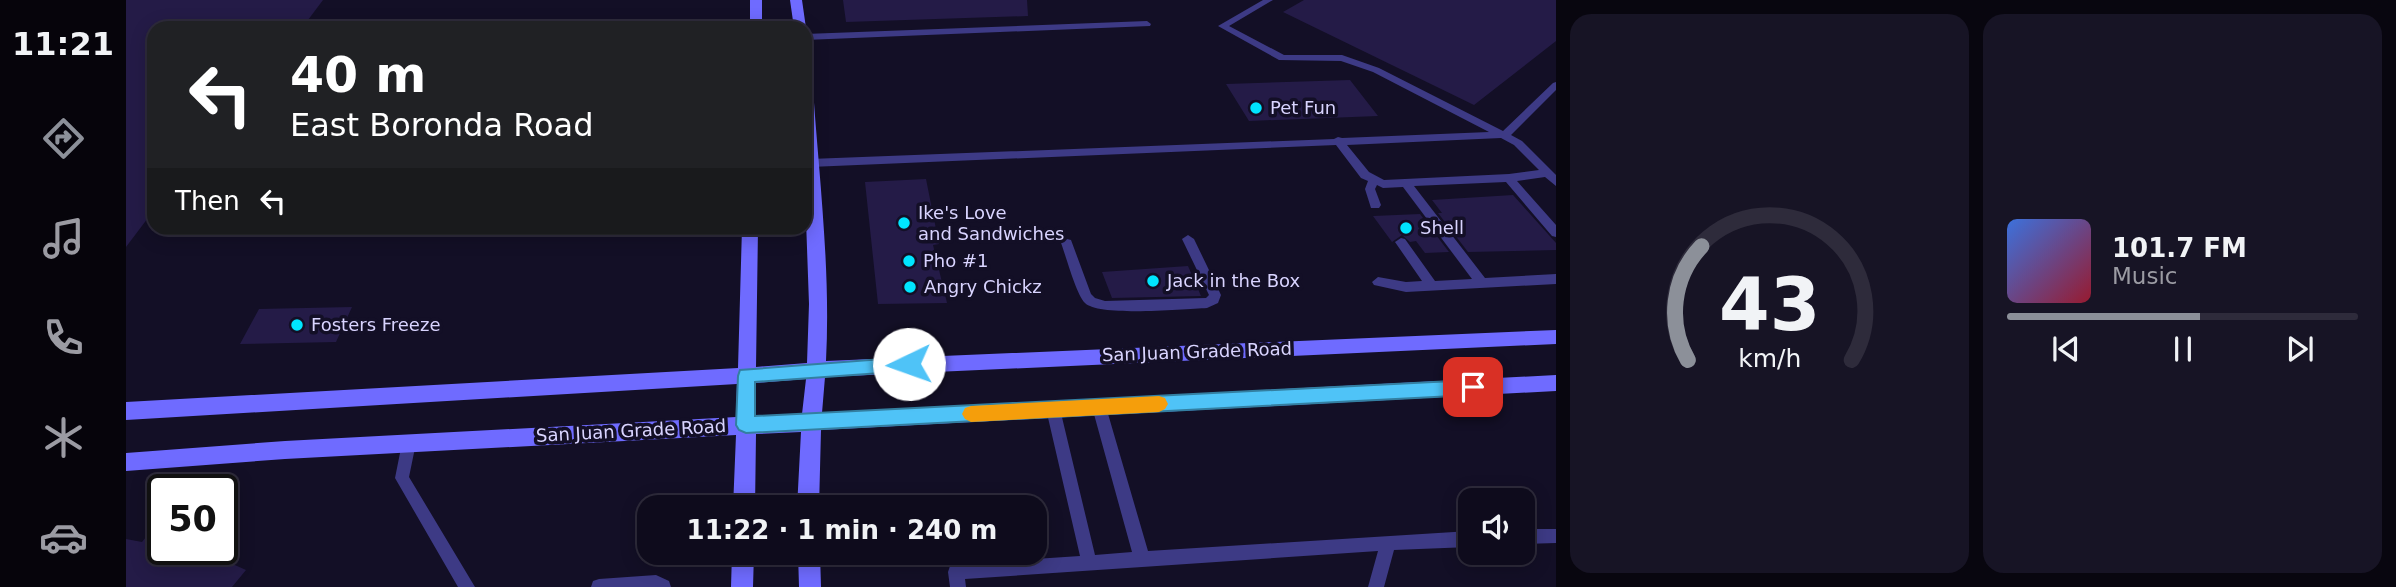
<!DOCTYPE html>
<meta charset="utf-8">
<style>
:root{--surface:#0e0b1c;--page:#171425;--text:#f1f3f6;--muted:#9b9ba3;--line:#2e2b3b;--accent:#8c9099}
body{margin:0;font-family:"DejaVu Sans",sans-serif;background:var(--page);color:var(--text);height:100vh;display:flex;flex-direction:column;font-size:26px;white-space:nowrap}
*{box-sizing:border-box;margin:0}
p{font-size:23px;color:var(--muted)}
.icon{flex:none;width:38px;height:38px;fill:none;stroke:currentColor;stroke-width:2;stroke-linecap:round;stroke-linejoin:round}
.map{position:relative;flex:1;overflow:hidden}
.panel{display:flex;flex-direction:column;gap:14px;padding:14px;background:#08060f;width:840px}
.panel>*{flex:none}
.banner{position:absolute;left:21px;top:21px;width:665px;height:214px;border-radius:21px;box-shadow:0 4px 18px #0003,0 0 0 2px var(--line);background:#202124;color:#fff;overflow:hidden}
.buttons{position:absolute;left:1332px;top:488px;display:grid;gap:14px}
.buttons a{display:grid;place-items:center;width:77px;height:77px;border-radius:14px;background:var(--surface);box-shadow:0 4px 18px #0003,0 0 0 2px var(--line);font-size:35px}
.speed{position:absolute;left:21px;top:474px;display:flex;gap:14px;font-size:35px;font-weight:700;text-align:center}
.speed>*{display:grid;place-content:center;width:91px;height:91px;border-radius:50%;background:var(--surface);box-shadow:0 4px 18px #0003,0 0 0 2px var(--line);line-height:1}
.speed .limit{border:4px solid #111;border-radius:10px;background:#fff;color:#111}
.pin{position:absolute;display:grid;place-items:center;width:60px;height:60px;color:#fff;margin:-30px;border-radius:14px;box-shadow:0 4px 10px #0006}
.me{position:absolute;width:77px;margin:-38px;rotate:267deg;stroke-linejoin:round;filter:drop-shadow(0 0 5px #0008)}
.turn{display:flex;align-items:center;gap:24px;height:147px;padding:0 28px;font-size:32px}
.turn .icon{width:91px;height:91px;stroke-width:2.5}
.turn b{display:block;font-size:49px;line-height:60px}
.then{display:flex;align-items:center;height:66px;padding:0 28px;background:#0003;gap:14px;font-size:26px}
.panel .card{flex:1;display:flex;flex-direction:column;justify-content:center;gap:10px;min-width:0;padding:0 24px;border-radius:21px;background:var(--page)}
.panel .dial{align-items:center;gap:0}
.dial svg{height:182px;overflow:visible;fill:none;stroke:var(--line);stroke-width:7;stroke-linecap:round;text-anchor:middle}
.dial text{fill:var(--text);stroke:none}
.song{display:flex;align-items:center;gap:21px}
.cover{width:84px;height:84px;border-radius:10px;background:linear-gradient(135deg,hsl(220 70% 55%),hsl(350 70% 35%))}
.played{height:7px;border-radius:4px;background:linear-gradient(90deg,var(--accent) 55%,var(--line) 55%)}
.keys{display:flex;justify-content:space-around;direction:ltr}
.panel .tiles{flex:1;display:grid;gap:14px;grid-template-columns:repeat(2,1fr)}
.trip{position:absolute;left:511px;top:495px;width:410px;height:70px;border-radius:21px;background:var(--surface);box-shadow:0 4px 18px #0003,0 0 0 2px var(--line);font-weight:700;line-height:70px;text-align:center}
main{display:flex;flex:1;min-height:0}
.tab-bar{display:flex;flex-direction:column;width:126px;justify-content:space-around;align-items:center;background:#06040b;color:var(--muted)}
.tab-bar .icon{width:49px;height:49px}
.tab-bar .on{color:var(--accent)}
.tab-bar b{font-size:32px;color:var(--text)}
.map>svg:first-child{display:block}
.building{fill:#241b47}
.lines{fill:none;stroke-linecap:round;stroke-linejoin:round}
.service{fill:#3d3a85;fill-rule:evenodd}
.secondary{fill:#6f6bff;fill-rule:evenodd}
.route{fill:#4fc3f7;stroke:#337fa1;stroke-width:2}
.slow{fill:#f59e0b}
.poi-dot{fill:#00e5ff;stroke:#130f26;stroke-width:2.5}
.labels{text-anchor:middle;stroke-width:7;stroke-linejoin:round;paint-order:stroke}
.poi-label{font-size:18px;fill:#d9d4ff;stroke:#130f26;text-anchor:start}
.street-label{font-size:18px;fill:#d9d4ff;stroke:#130f26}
</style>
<main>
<nav class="tab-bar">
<b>11:21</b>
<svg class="icon on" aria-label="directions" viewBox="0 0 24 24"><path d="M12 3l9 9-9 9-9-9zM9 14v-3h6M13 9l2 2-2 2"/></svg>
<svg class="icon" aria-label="music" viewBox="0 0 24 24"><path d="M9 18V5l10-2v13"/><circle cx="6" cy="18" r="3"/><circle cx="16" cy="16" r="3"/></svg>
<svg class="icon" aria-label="phone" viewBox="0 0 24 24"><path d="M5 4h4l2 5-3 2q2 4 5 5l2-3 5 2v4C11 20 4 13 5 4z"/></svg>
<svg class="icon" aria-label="climate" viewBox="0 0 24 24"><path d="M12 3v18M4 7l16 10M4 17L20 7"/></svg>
<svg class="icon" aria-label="car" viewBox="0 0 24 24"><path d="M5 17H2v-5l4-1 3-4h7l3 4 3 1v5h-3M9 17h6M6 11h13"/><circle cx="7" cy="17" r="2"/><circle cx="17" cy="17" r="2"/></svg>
</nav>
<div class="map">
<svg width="1430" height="587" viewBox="0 0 1430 587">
<rect width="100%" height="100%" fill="#130f26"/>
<!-- building -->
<path class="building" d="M0,0h197l-21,28h-148v182l-28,37z
M717,0h184l1,16 -182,6z
M1178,0h252v41l-82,64 -191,-93z
M1224,80l28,36 -129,5 -23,-37z
M800,179l13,65 -6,1 14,58 -69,1 -13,-122z
M1387,195l43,48v7l-88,2 -30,-39h4l-10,-13z
M1294,214l29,38 -24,1 -9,-12 -6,1 -8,-7 -10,7 -19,-26z
M1062,266l13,30 -89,2 -10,-26z
M226,307l-16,35 -96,2 19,-35z
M37,516v34h38l45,20 -14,17h-106v-48l16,3z"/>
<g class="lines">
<!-- service -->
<path class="service" d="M1137,0h10l-44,26 55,29h58l37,13 124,63 50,-48 3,-1v8l-45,45 11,6 34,34v11l-11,-9 -28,4 39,44v12l-4,-1 -46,-54 -92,4 71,92 71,-4v10l-150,8 -32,-7 -2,-3 6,-5 28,5 16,-1 -27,-39 6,-4 4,1 30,42 37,-2 -69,-92 -20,1 -6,-3 -2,4 6,16 -2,3h-8l-6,-19 3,-8 -7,-3 -25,-33 -526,22 -5,-4 1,-3 4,-1 524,-20 4,-2 4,1 147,-6 -116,-60 -32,-11 -62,-1 -61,-34zM1375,138l13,7 25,25 -30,4 -125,6 -15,-8 -22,-27z
M1021,21l4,3 -1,2 -345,14v-6z
M1062,235l6,4 27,56 -3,8 -11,5c-23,1 -108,9 -122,-5 -9,-9 -19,-47 -24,-60l6,-4 4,1 20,54 4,4 10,3 101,-3 3,-3 -27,-56z
M973,401l5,2 2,4 42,144 322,-20v16l-76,3 -10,37h-16l10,-36 -413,28 1,8h-16l-2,-15 2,-6 6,-2 124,-8 -34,-147 2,-4 5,-2 5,2 2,4 35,146 37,-3 -40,-145 2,-4z
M283,437l5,2 2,4 -7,34 66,110h-17l-63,-109 7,-35 2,-4z
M1396,529h34v14l-34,1z
M530,575l13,6 2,6h-80l2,-6 6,-2z"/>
<!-- secondary -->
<path class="secondary" d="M624,0h12v28h-12z
M664,0h12l4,28 -1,2 -11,-2z
M679,70l7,4c6,95 19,192 14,287l730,-31v14l-731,33 -3,36 734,-38v16l-735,39 -2,78h-22l4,-76 -45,2 -1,74h-22l3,-73 -451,24 -159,12v-18l159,-12 451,-24 1,-33 -611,36v-18l612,-34 4,-140h16l-2,139 51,-4 2,-59 -4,-112zM680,379l-4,35 -46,2v-33z
M606,553h22l-1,34h-22z
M672,553h22l1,34h-22z"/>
</g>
<!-- route -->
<path class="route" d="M783,357l6,2 3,5 -3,5 -6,2 -154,11v34l718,-36 6,2 3,5 -3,6 -6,2 -727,38 -7,-3 -3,-5 2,-49 2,-6z"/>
<!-- slow -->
<path class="slow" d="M1033,396l6,2 3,6 -3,5 -6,3 -188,10 -6,-3 -3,-5 3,-6 6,-2z"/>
<!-- markers -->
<g class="poi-dot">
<circle cx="1130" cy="108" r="7"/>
<circle cx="778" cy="223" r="7"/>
<circle cx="1280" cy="228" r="7"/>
<circle cx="783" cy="261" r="7"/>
<circle cx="1027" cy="281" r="7"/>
<circle cx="784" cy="287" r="7"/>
<circle cx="171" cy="325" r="7"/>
</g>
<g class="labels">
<!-- poi labels -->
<g class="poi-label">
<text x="1144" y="114">Pet Fun</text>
<text x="792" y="219">Ike's Love<tspan x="792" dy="21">and Sandwiches</tspan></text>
<text x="1294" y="234">Shell</text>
<text x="797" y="267">Pho #1</text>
<text x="1041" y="287">Jack in the Box</text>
<text x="798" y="293">Angry Chickz</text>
<text x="185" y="331">Fosters Freeze</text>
</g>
<!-- street labels -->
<g class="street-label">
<text transform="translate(1071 352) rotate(-2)" y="6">San Juan Grade Road</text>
<text transform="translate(505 431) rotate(-3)" y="6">San Juan Grade Road</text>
</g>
</g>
</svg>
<div class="buttons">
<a><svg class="icon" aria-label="sound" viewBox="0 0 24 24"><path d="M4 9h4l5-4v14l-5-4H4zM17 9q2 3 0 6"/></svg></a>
</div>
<div class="speed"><div class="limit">50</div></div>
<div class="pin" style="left:1347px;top:387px;background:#d93025"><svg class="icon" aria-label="arrive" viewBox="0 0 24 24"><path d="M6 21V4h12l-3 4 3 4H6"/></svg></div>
<svg class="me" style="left:783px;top:364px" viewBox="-20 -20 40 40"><circle r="19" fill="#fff"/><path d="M0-13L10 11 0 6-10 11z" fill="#4fc3f7"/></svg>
<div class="trip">11:22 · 1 min · 240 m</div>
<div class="banner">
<div class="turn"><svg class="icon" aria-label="left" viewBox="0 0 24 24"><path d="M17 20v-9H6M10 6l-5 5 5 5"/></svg><div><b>40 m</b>East Boronda Road</div></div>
<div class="then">Then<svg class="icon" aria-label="left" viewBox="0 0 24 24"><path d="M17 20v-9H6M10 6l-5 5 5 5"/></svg></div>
</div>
</div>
<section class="panel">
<div class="tiles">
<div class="card dial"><svg viewBox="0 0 100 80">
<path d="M14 69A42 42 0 1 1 86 69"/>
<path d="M14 69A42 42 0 0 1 20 19" stroke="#8c9099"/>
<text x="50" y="56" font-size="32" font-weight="700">43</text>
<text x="50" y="72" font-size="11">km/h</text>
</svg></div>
<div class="card">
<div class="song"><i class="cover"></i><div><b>101.7 FM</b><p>Music</p></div></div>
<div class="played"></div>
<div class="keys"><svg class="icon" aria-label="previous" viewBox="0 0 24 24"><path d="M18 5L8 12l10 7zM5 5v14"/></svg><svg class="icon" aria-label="pause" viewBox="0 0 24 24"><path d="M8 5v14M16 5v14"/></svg><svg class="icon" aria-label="next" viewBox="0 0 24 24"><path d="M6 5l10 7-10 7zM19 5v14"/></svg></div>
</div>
</div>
</section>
</main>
